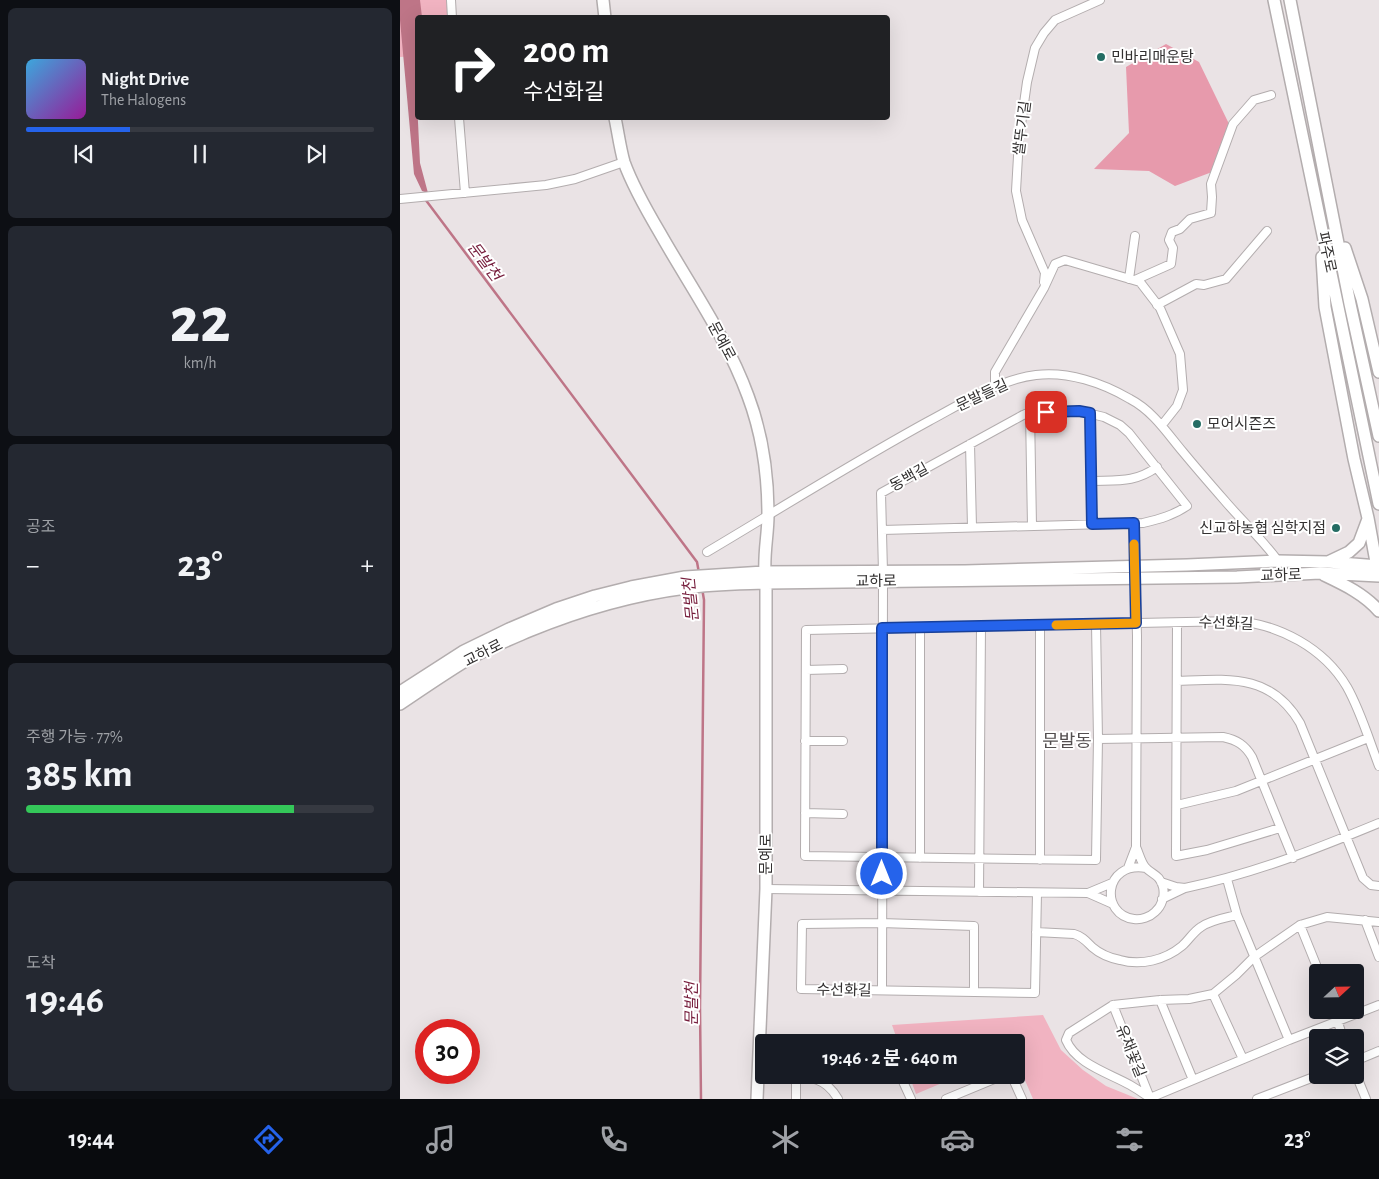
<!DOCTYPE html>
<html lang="ko">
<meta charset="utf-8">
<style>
:root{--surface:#171b24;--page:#242831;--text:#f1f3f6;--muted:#9ea1a6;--line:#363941;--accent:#2563eb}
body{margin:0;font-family:"Alegreya Sans","Noto Sans KR",sans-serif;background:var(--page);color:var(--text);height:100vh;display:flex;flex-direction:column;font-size:19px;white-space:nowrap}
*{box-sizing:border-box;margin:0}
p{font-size:16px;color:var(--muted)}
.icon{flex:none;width:28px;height:28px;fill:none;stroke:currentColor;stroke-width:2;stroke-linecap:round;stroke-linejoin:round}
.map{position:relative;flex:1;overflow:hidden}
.sheet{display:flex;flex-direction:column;gap:8px;padding:8px;background:#0d0f14;width:400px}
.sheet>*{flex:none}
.banner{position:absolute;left:15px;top:15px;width:475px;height:105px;border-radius:5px;box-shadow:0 5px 20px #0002;background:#202124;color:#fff;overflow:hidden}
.needle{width:32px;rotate:68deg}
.fabs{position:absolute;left:909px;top:964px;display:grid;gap:10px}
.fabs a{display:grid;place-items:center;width:55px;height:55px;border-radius:5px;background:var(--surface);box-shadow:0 5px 20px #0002;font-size:25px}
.speed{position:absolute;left:15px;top:1019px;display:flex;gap:10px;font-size:25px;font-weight:700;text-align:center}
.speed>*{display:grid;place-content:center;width:65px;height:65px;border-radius:50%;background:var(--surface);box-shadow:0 5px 20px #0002;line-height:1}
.speed .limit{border:8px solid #d22;background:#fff;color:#111}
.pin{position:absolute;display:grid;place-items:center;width:42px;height:42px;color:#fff;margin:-21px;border-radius:10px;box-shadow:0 2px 8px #0006}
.me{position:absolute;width:55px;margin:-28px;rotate:0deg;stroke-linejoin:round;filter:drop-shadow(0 0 4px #0008)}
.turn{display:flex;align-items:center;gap:18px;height:105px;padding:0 25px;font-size:22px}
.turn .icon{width:65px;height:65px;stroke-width:2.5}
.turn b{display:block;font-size:35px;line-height:42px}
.big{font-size:38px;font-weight:700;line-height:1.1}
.sheet .card{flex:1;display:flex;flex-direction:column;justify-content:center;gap:8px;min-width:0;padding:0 18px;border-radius:8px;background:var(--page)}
.sheet .dial{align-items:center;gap:0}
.dial b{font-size:65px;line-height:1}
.song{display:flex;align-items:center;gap:15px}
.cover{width:60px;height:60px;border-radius:8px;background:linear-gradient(135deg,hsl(200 70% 55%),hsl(300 70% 35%))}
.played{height:5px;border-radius:2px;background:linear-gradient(90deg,var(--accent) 30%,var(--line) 30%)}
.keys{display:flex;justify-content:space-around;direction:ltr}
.heat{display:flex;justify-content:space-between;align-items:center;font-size:28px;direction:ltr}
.charge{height:8px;border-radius:4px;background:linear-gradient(90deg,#34c759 77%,var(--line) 0)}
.trip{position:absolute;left:355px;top:1034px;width:270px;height:50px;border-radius:5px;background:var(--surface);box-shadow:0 5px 20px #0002;font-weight:700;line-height:50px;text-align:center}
.menu{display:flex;height:80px;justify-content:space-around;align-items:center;background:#090b0e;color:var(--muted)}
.menu .icon{width:35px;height:35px}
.menu .selected{color:var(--accent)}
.menu b{font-size:22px;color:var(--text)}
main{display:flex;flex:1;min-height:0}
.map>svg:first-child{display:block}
.green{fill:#f1b3c1}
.forest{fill:#e79aac}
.water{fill:#be7587}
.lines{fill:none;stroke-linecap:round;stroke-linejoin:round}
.stream{stroke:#be7587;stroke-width:2.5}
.street-casing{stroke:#b3adae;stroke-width:10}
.secondary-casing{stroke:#b3adae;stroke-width:14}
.street{stroke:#fff;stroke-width:8}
.secondary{stroke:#fff;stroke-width:11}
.route-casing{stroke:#184099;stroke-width:12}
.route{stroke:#2563eb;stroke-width:9}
.slow{stroke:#f59e0b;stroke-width:9}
.poi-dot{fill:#256d64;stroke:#fff;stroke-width:2}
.labels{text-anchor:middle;stroke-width:4;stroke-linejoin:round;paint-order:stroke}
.poi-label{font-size:15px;fill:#333131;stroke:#fff;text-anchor:start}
.street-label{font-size:15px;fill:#333131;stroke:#fff}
.water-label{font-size:16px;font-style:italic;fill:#761d3c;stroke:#fff}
.quarter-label{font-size:18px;fill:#534e4f;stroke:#fff}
</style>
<main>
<section class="sheet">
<div class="card">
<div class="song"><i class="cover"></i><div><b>Night Drive</b><p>The Halogens</p></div></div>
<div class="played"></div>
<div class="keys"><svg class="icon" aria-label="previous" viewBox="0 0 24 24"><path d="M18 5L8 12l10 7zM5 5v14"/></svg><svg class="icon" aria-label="pause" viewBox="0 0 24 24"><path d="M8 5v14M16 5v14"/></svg><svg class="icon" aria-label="next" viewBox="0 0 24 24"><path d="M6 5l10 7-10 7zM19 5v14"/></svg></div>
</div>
<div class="card dial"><b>22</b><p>km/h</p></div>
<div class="card"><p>공조</p>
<div class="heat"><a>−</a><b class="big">23°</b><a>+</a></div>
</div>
<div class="card"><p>주행 가능 · 77%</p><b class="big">385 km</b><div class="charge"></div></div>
<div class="card"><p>도착</p><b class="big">19:46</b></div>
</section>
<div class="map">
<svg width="979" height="1099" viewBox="0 0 979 1099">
<rect width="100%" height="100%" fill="#eae3e5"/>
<!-- green -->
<path class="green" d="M0,0h51l1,17 -34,1 -1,38 -17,1z
M643,1015l18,35 22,20 23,16 32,13h-105l-15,-35 -2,-1v-21h-118l-6,-17z
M509,1075h52l-45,19z"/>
<!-- forest -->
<path class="forest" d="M766,44l33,18 31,64 -18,46 -37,14 -26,-15 -55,-2 35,-36 -3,-66z"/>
<!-- water -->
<path class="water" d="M0,0h20l2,17 -4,1 -1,34 -2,9 5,102 8,30 -6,-2 -8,-17 -14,-154z"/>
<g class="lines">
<!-- stream -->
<path class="stream" d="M25,199l272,363 2,11
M301,1099l-1,-91 4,-408 -2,-12"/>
<defs>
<path id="street" d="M51,0l1,18
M59,118l6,75
M0,199l146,-14 29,-6 49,-17
M729,279l6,-43
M735,280l36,-16 2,-16 -4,-8 3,-8 8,-3 10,-10 21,-6 1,-16 -1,-13 22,-60 21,-24 17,-5
M644,282l1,-9 -23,-53 -6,-29 3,-52 8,-57 8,-34 9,-15 11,-13 45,-20
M757,305l39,-21 8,1 22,-6 41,-48
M595,387v-15l49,-84 11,-24 10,-4 75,22 20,26 20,46 3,36 -6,16 -15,19
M630,412l2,114
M690,413l2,111
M570,444l2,83
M691,481c26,-1 44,2 66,-14
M734,523l3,113 -1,211
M482,530l261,-7c17,-4 31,-8 44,-17l-58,-73 -9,-8 -16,-8 -25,-6 -49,1 -7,3 -142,78 2,79
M307,552c74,-44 147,-90 222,-131 32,-17 71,-42 107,-46 32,-4 67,8 94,24 23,12 37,34 53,53 14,17 28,33 42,49 17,20 37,38 53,60
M777,623l-1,233 31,-6 73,-22
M696,624l2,115 -2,121 -291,-4 1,-226 429,-9c44,3 89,27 112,66 14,25 22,53 32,79
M406,670l37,-1
M778,681c50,-2 93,-8 122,42l63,155 8,7 8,1
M698,739l125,-2c14,3 22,8 29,20l41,101
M405,741h38
M777,805l59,-14 132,-53
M405,813l38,1
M520,858v-230
M640,860v-235
M728,868l8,-21c3,6 5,16 10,21 7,7 14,7 17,19 2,9 -1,19 -8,25 -5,5 -14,8 -21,7 -34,-4 -31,-58 12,-51
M827,879l10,36 52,125
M761,882l15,5 9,1 -23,11
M712,883l-24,10 25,11
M785,888c68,-14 131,-39 194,-65
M366,889l322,4
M579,892l2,-266
M965,920l14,37
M636,932l38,2c8,2 12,7 18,13 8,7 18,11 28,13 21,6 45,0 62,-14 7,-6 11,-14 19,-19 10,-7 24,-9 36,-12
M919,972l-19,-47 27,-8 52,5
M482,990l1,-409
M574,992v-66l-93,-3 -79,1 -1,65 234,4 2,-100
M813,994l30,65
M760,1000l33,80
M713,1005l47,-5 29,-1 24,-5 23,-19 18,-18 46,-32
M934,1010l9,28
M484,1040l1,2
M955,1061l24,-10
M955,1072l11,27
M378,1075c26,2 46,-1 60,24
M500,1075l11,24
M606,1075l7,4 9,20
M396,1076v23
M750,1098c-7,-5 -13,-9 -20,-13 -21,-12 -54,-21 -64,-45l3,-7 44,-28 37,93 1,1
M750,1098l139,-58 90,-35
M546,1099l58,-24
M857,1099l62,-24"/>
<path id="secondary" d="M203,0l2,18
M874,0l105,504
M890,0l60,304 29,132
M215,118c3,14 5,30 9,44 9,25 23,49 36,71 30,53 67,105 88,163 14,37 20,79 20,119 0,23 -6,45 -2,68v306l-9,210
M945,248l17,51 17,73
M922,257l3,50 29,152 14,59 10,55
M928,562l21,-10 10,-9 9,-24
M924,575c21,10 40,19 55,36
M0,692l64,-41 45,-22 47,-20 39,-13 36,-9 54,-10 79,-5 201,-1 222,-6 91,-4 50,1 51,4
M0,704c22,-15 44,-30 67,-44 19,-11 41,-20 62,-29 51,-21 102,-36 157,-43 26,-4 53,-4 80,-5l471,-6 83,-4 59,3"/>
</defs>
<!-- street casing -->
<use href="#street" class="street-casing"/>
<!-- secondary casing -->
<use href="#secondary" class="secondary-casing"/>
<!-- street -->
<use href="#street" class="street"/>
<!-- secondary -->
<use href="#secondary" class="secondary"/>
</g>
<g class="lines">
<defs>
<path id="route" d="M482,874v-246l254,-5 -2,-100 -42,1 -2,-111 -11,-2 -33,1"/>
</defs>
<!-- route casing -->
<use href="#route" class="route-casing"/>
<!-- route -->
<use href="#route" class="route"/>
<!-- slow -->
<path class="slow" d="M656,625l80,-2 -2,-79"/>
</g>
<!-- markers -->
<g class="poi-dot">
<circle cx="701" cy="57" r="5"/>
<circle cx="797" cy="424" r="5"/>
<circle cx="936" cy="528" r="5"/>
</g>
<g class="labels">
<!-- poi labels -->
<g class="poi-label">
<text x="711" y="62">민바리매운탕</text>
<text x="807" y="429">모어시즌즈</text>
<text x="926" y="533" text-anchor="end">신교하농협 심학지점</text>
</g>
<!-- street labels -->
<g class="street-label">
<text transform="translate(622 128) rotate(-83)" y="5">쌀뚜기길</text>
<text transform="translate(927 252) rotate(78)" y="5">파주로</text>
<text transform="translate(322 341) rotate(62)" y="5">문예로</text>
<text transform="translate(582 395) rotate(-25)" y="5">문발들길</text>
<text transform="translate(509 477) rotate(-29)" y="5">동백길</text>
<text transform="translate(881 575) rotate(-2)" y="5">교하로</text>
<text transform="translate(476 581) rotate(-1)" y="5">교하로</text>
<text transform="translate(826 623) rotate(2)" y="5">수선화길</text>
<text transform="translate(83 653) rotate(-27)" y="5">교하로</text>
<text transform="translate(366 854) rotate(-90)" y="5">문예로</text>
<text transform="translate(444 990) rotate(1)" y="5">수선화길</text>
<text transform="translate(731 1051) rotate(68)" y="5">유채꽃길</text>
</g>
<!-- water labels -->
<g class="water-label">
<text transform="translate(85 261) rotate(53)" y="6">문발천</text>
<text transform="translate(290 600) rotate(-96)" y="6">문발천</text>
<text transform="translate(291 1004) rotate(-90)" y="6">문발천</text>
</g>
<!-- quarter labels -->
<g class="quarter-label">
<text x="667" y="747">문발동</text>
</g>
</g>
</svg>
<div class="fabs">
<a><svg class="needle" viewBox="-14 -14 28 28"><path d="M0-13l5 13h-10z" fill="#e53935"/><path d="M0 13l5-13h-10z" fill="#9ea1a6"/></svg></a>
<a><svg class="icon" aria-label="layers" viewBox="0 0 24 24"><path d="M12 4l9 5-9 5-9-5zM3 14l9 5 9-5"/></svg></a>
</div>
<div class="speed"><div class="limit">30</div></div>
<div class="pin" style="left:646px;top:412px;background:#d93025"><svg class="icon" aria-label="arrive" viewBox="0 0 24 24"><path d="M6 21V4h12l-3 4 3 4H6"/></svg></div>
<svg class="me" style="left:482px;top:874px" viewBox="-20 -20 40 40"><circle r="17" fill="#2563eb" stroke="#fff" stroke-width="3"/><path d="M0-11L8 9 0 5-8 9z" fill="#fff"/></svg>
<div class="trip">19:46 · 2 분 · 640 m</div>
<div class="banner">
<div class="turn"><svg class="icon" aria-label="right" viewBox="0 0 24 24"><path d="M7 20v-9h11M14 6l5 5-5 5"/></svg><div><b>200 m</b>수선화길</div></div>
</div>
</div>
</main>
<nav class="menu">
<b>19:44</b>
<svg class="icon selected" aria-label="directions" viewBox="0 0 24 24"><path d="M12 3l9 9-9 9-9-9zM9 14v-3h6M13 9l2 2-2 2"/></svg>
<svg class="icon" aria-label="music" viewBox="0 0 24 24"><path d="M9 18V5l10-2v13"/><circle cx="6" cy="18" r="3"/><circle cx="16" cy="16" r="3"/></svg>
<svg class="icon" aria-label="phone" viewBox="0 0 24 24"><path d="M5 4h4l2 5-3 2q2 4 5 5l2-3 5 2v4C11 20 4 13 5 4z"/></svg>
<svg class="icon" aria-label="climate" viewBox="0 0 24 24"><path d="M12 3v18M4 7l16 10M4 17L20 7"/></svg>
<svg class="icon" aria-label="car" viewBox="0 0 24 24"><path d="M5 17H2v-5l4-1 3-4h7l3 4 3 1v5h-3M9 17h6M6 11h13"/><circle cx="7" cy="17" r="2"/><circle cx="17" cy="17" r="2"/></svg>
<svg class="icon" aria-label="filters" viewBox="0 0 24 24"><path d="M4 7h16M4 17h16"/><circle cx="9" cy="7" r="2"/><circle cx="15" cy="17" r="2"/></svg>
<b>23°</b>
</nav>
